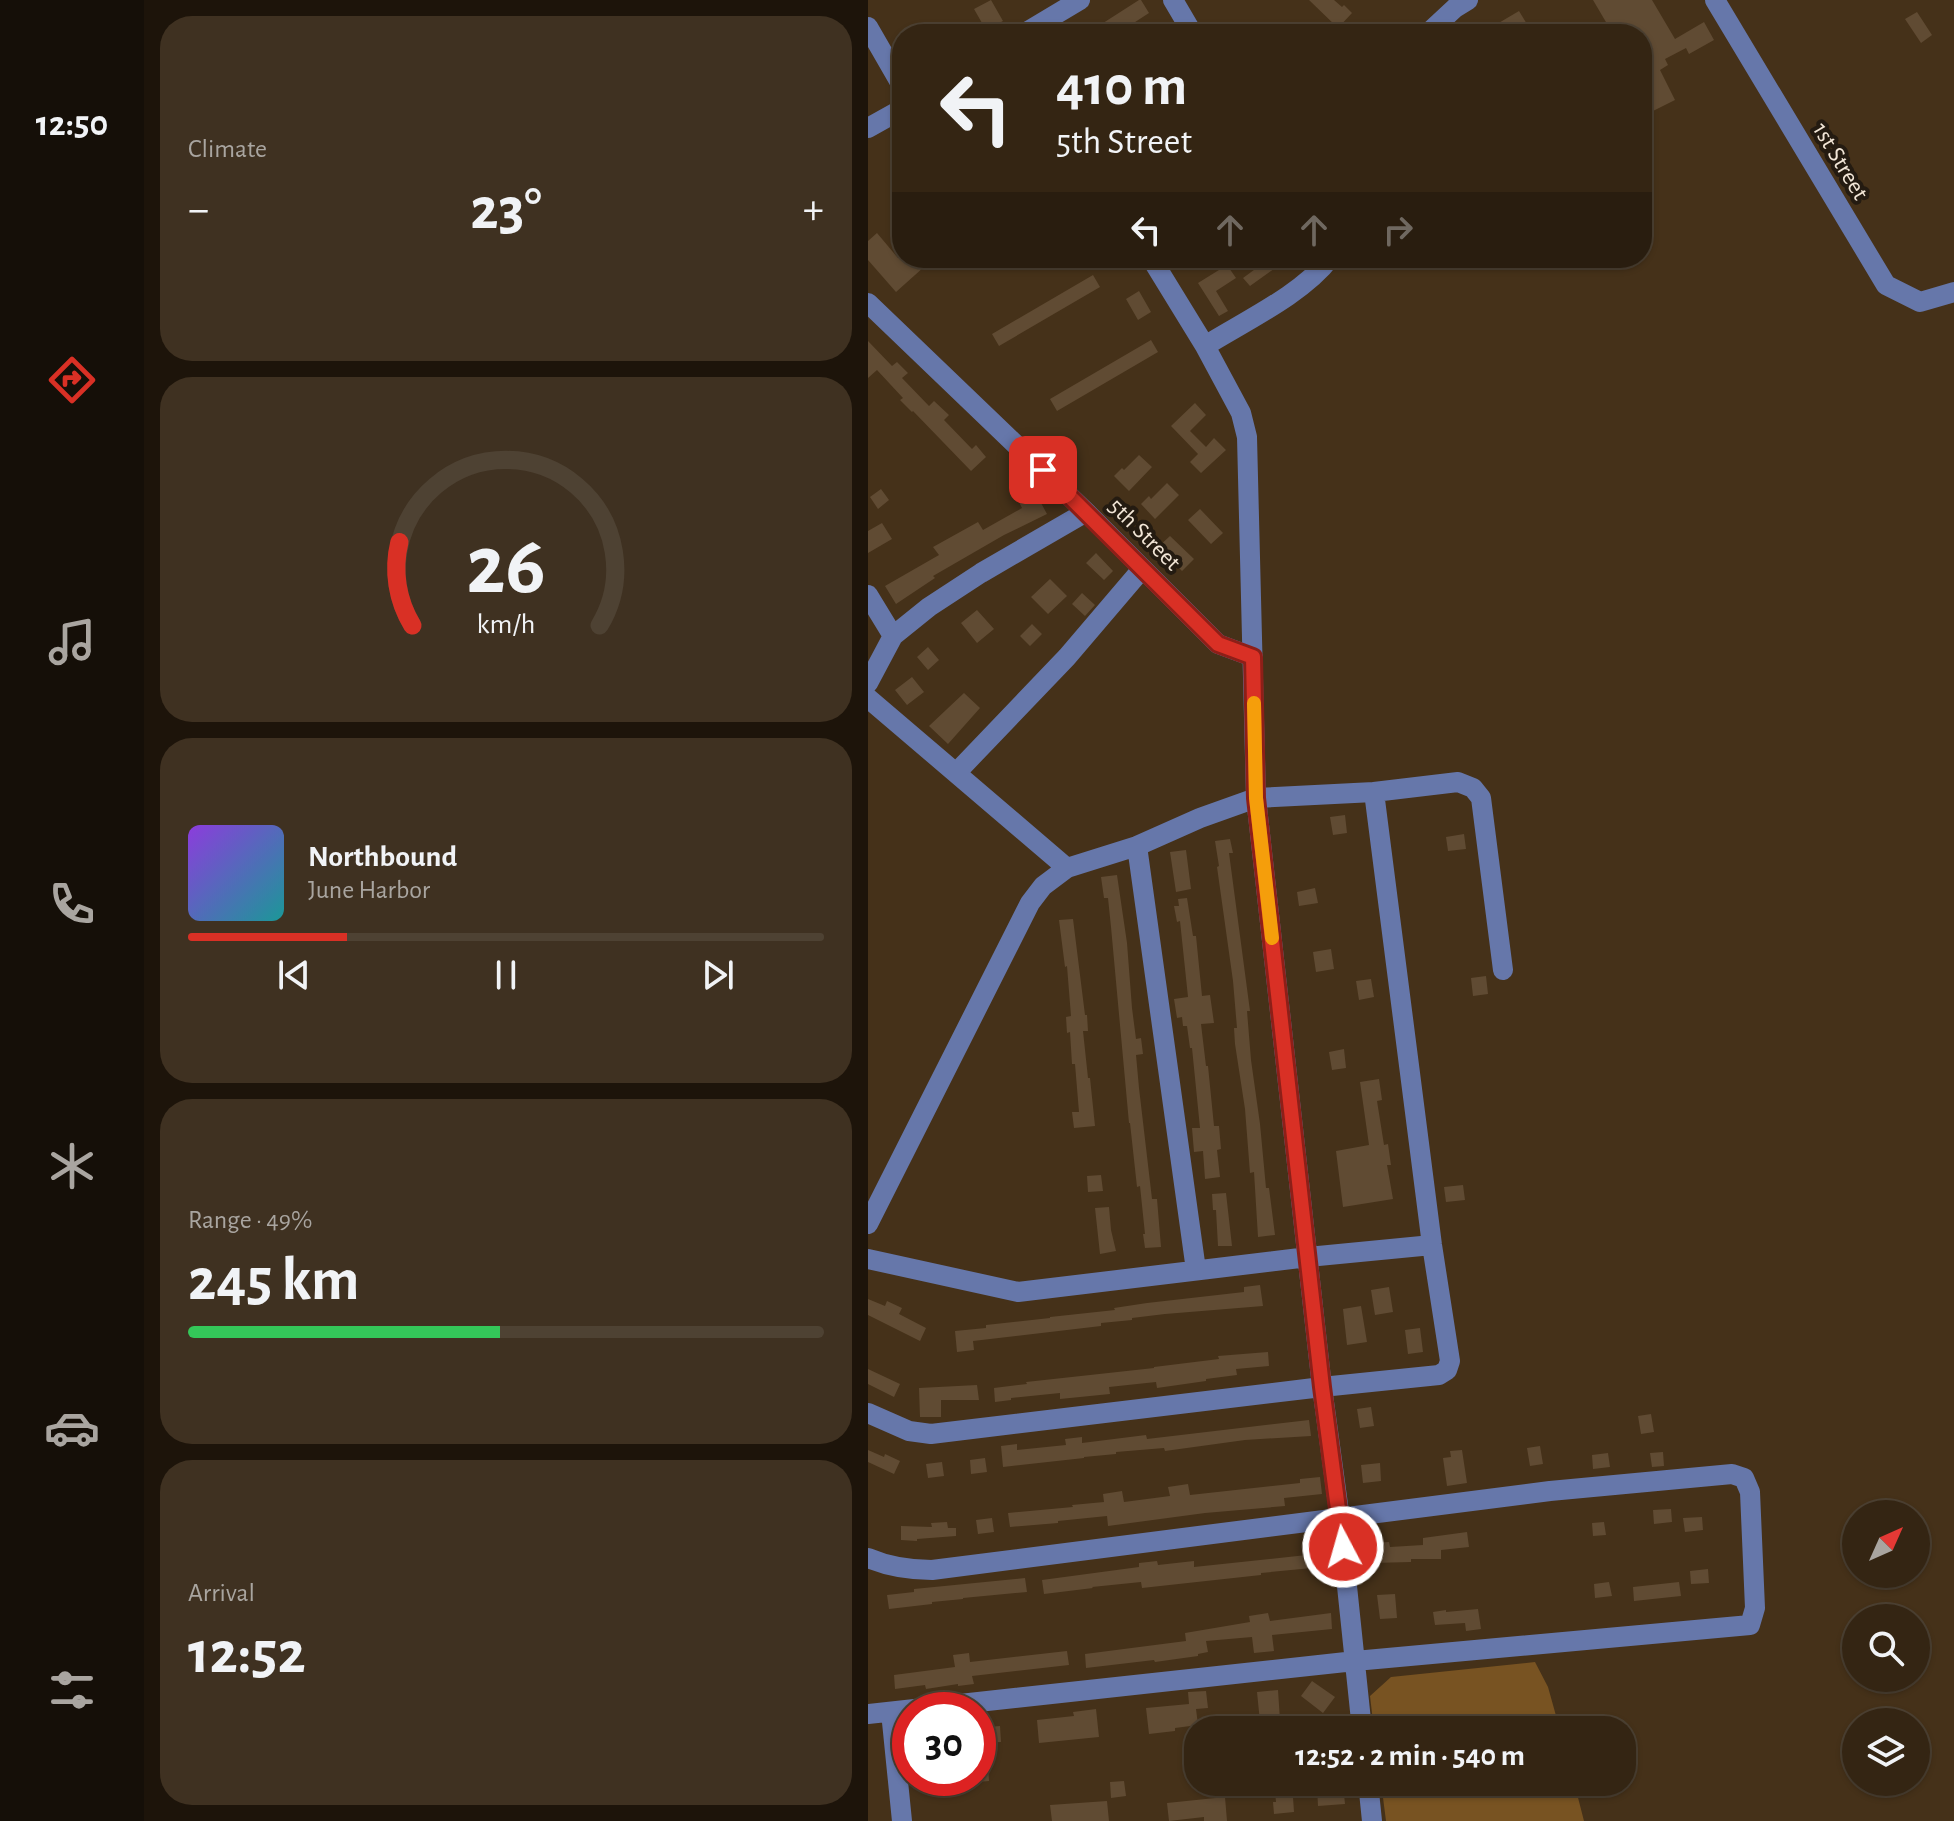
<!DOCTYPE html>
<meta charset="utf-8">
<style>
:root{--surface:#342513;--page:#3f3121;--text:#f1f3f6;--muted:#a9a5a0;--line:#4e4233;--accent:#d93025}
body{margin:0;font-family:"Alegreya Sans",sans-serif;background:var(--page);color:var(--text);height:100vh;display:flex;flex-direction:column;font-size:30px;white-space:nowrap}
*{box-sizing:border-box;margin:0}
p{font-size:26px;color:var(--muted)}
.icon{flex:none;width:44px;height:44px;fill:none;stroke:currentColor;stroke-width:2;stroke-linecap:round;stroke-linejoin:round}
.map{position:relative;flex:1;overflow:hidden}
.drawer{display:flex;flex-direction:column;gap:16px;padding:16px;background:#1d140a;width:724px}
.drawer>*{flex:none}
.banner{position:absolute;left:24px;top:24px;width:760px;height:244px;border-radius:32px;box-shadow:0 2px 6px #0004,0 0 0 2px var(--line);background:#342513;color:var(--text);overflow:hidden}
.needle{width:52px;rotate:45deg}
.tools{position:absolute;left:974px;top:1500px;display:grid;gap:16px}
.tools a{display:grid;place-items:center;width:88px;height:88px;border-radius:50%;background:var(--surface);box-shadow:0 2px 6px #0004,0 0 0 2px var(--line);font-size:40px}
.speed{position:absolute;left:24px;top:1692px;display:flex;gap:16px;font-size:40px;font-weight:700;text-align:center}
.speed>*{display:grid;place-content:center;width:104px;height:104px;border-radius:50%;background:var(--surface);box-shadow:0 2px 6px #0004,0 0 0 2px var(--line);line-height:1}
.speed .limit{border:12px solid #d22;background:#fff;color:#111}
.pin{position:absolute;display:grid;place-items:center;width:68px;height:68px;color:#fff;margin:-34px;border-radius:16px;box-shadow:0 4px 12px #0006}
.me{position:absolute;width:88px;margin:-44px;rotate:354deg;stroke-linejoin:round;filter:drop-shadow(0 0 6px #0008)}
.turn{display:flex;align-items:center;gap:28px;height:168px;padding:0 32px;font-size:36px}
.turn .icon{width:104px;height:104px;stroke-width:2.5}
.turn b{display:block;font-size:56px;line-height:68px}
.lanes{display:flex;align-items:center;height:76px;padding:0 32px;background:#0003;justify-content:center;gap:40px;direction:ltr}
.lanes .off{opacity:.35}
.big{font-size:60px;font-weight:600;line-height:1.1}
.drawer .widget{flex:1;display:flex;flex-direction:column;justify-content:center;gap:12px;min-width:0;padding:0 28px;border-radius:32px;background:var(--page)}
.drawer .dial{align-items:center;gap:0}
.dial svg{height:208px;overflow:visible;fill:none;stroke:var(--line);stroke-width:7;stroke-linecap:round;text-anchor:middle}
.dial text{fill:var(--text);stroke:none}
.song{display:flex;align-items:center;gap:24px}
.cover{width:96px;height:96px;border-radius:12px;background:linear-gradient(135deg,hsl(270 70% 55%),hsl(180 70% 35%))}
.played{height:8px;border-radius:4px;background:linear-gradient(90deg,var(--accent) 25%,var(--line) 25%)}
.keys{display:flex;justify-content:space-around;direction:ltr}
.heat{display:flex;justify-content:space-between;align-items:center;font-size:44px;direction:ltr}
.charge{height:12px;border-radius:6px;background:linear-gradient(90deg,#34c759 49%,var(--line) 0)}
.trip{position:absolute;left:316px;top:1716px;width:452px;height:80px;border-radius:32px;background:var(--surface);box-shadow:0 2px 6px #0004,0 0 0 2px var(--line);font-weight:600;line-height:80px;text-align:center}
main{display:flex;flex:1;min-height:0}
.tab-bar{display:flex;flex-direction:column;width:144px;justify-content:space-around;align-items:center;background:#150f08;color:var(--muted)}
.tab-bar .icon{width:56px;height:56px}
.tab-bar .selected{color:var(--accent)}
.tab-bar b{font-size:36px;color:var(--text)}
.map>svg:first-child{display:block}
.green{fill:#785322}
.building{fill:#604b33}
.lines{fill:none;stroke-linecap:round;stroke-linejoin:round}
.minor{stroke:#67a;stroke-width:20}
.route-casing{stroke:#8d1f18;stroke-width:20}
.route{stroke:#d93025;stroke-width:14}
.slow{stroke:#f59e0b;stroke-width:14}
.labels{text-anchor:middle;stroke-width:8;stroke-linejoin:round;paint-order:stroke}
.street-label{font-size:24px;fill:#f2e6d7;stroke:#241b11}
</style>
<main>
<nav class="tab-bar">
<b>12:50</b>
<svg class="icon selected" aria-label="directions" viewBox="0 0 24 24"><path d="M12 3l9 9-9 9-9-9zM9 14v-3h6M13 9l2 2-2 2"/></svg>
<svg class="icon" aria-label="music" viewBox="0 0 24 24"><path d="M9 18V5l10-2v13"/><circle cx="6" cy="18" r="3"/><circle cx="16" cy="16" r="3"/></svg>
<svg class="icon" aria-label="phone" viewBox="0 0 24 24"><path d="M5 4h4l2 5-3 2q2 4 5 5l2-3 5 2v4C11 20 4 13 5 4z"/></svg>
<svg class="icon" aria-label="climate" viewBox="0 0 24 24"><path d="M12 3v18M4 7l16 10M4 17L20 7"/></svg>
<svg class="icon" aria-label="car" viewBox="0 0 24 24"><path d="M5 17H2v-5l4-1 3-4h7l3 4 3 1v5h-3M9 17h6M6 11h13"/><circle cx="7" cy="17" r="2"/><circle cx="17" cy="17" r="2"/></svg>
<svg class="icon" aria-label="filters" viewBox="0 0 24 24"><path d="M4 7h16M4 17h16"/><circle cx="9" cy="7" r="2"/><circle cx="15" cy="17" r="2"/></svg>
</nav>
<section class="drawer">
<div class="widget"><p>Climate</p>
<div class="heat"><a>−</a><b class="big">23°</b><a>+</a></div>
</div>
<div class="widget dial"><svg viewBox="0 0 100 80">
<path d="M14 69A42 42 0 1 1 86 69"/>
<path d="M14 69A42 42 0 0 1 9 37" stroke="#d93025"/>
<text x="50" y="56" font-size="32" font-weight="700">26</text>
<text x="50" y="72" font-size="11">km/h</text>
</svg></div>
<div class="widget">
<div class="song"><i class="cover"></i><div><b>Northbound</b><p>June Harbor</p></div></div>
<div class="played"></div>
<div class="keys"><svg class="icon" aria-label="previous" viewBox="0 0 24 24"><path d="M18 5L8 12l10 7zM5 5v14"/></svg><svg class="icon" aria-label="pause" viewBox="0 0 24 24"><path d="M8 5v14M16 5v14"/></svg><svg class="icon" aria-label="next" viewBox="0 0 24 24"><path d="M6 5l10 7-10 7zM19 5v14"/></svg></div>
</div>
<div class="widget"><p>Range · 49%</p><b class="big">245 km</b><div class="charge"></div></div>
<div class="widget"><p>Arrival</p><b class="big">12:52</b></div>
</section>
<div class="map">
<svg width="1086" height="1821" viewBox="0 0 1086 1821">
<rect width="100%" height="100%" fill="#453119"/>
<!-- green -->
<path class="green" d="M667,1662l13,25 12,43h-186l-4,-34 21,-19z
M513,1782h193l10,39h-198z"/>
<!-- building -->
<path class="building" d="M123,0l12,21 -17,9 -12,-21z
M271,0h2l8,13 -20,13 5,8h-48z
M441,0h25l8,7 2,-2 8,8 -14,15z
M725,0h59l23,39 29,-17 10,18 -25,14 -3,-6 -21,11 3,6 -8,5 15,30 -24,12 -9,-16v-62h-29z
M651,11l14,23h-53z
M1049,12l15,23 -11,8 -16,-24z
M9,233l21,25h36l-38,34 -28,-32v-19z
M390,258h31l-39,28 -7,-8 19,-14z
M359,265l9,13 -20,13 12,20 -9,5 -21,-33z
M225,275l7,12 -101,59 -7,-12z
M271,291l12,21 -13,8 -12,-21z
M283,340l7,12 -101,59 -7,-12z
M0,341l24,25 5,-4 11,11 -6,5 27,28 5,-5 15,14 -5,5 28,29 4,-4 10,12 -15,14 -58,-60 -1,1 -12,-12 3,-2 -26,-28 -9,8z
M327,403l11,12 -16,16 16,16 8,-9 12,12 -25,23 -11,-11 8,-8 -27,-28z
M271,455l13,12 -23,24 -15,-15 8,-8 2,2z
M299,483l12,12 -24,24 -14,-15 8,-8 2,3z
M13,489l8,11 -11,9 -8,-12z
M166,490l13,24 -43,21 -71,41 2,2 -39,26 -11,-18 54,-31 -6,-8 45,-25 5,8 39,-22 -5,-10z
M332,509l23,24 -12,11 -23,-24z
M14,523l10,16 -24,14v-22z
M302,536l24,23 -12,12 -24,-24z
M228,553l17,18 -9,9 -18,-17z
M182,579l17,17 -19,18 -17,-17z
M214,593l13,12 -10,11 -13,-12z
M109,610l17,19 -17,14 -16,-20z
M164,624l10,10 -12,12 -10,-10z
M60,647l11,13 -11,10 -11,-13z
M44,677l12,15 -17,13 -12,-15z
M96,693l16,15 -32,36 -19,-18z
M477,815l2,18 -14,2 -3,-18z
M596,834l2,15 -18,2 -2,-14z
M362,839l3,14h-4l21,158h-3l4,49 9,64 6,64h3l6,47 -17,2 -4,-65 -4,1 -5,-64 -10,-65 -1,-16h3l-4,-47 -16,-114 2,-1 -4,-25z
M318,850l5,39 -15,3 -6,-40z
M249,875l10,68 5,65 4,31 5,-1 2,16 -7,1 3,33 13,111h5l4,48 -16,1 -2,-14h2l-5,-48 -3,1 -7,-64h-1l-18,-196 -3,-29h-4l-3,-21z
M447,888l3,15 -19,3 -2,-14z
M319,898l6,38h3l6,60 8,-1 4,28 -13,1 5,42h2l6,60h5l2,23 -4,1 3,27 -15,2 -2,-28 -9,1 -2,-24h8l-8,-80h-2l-3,-22h-4l-1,-9 -5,1 -3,-19 14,-2 -8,-76 -3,1 -3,-16h5l-1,-7z
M205,919l12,96h2l1,16h-5l5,47h2l5,48 -21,2 -2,-16h7l-4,-48h-3l-2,-32 -3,1 -1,-16 5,-1 -4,-50 -2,1 -6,-47z
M463,949l3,20 -18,3 -3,-20z
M618,976l2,18 -15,2 -2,-18z
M503,979l3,18 -15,3 -3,-19z
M476,1049l2,19 -14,2 -3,-18z
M511,1079l3,21 -5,1 7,44 4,-1 3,21h-4l6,34 -50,8 -7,-56 33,-6 -9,-63z
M233,1175l2,16 -15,1 -1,-16z
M595,1185l2,15 -19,2 -2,-15z
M358,1193l6,53h-14l-2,-36h-3l-1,-16z
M241,1207l2,23 5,21 -16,3 -5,-46z
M392,1285l3,21 -98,8 -33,4v2l-31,3v3l-128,15 1,9 -17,2 -2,-21 31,-3v-3l64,-7v-1l65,-7 -1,-2 33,-5 97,-11v-5z
M521,1287l4,25 -18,3 -4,-25z
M0,1299l17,7 2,-5 15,7 -3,6 27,14 -6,13 -52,-26z
M493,1306l6,36 -20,3 -4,-36z
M552,1328l3,24 -15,2 -3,-24z
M400,1352l1,14 -33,3 1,6 -31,4v2l-49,7 -1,-6 -47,5 1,7 -50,5v-6l-49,5v2l-16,2 -1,-14 33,-4 -1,-2 128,-14v-1l65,-8 -1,-3z
M0,1369l32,15 -6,13 -26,-13z
M109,1385l2,15h-38v17h-21l-1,-29z
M503,1407l3,19 -14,2 -3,-19z
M783,1414l3,18 -13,2 -3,-18z
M441,1420l2,16 -66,4 -80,11 -1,-3 -48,4v2l-32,3v1l-81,9 -2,-21 16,-2v6l49,-5 -1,-6 17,-2v6l64,-8 1,4z
M672,1446l3,18 -13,2 -3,-18z
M0,1450l16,7 1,-3 15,7 -6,13 -26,-12z
M594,1450l5,33 -20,3 -4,-28 8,-1 -1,-6z
M795,1452l1,14 -12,1 -2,-14z
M740,1453l2,14 -17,2 -1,-14z
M117,1458l2,14 -16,2 -1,-14z
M74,1462l2,14 -16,2 -2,-14z
M512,1463l1,18 -18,2 -2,-18z
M452,1477l2,17 -38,4 1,8 -80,7 -97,13 -1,-10 -49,5v2l-48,4 -2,-14 65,-6 -1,-2 32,-3 -1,-8 19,-3 2,11 46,-6 -2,-9 20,-3 2,11 110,-12v-4z
M803,1509l1,13 -18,2 -1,-14z
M834,1517l1,13 -18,2 -2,-14z
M124,1518l2,14 -16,2 -2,-14z
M79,1522l1,6h8v8l-39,3v2l-16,-1v-14l31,1 -1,-4z
M736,1522l2,13 -13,1 -1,-13z
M599,1532l2,15 -28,3v9h-30v3l-39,1 -1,-20 18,-1 1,5 33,-2v-7z
M457,1553l1,16 -14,1v-2l-51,5v2l-119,13 -1,-6 -49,5 1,1 -49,6 -2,-14 97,-13v-4l18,-2 1,4 36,-4v6z
M840,1569l1,14 -18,1 -1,-13z
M157,1578l2,14 -64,6v1l-31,3v2l-43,5 -2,-14 27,-3v-3z
M741,1582l3,14 -17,2 -1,-14z
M811,1582l2,14 -47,5 -1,-14z
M527,1594l2,24 -17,1 -3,-24z
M610,1609l3,20 -15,2 -1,-8 -30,2 -2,-13 13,-2v2z
M400,1613l2,8 61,-8 1,16 -60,6 2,16 -20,2 -2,-16 -46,4 2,11 -10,2v2l-43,6 -1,-2 -68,8 -1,-14 101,-13 -1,-8 65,-11 -1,-6z
M199,1651l2,14 -97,11 2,8 -16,2v-2l-32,5 -1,-4 -30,4 -1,-14 61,-8 -2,-12 16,-2 1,9z
M444,1681l23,16 -12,16 -22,-17z
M410,1690l2,30 -20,2 -3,-30z
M338,1691l2,17 -12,1 2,16 -23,3v3l-26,3 -3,-26 43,-4 -1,-12z
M228,1709l3,28 -60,6 -2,-23 37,-4 -1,-4z
M132,1726l1,16 -20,1 -2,-15z
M119,1748l2,33 -11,1v-33z
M256,1781l2,15 -15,2 -1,-16z
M406,1782h18l2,30 -20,2 -1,-12h3z
M475,1784l2,20 -27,2 -1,-19z
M357,1797l2,24h-23v-4l-35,4 -2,-18z
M239,1801l2,20h-57l-2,-16z"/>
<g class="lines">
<!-- minor -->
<path class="minor" d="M305,0l20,34
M847,0l171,285 34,17 34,-10
M0,27l34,59
M155,34l57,-34
M559,34l28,-26 13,-8
M0,128l34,-19
M283,258l54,88
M462,258c-27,36 -87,64 -125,88l36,67 6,24 9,361 66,589 18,132 22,211
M0,303l218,209 132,132 35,13
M0,595l25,41
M0,683l25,-47 36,-29 52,-34 105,-61
M0,698l199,170
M88,773l111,-116 75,-88
M269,846l59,424
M0,1224l162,-321 13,-17 24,-18 70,-22 63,-28 56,-20 118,-6 84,-10 15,6 8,10 22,172
M0,1259l150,33 290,-35 124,-12
M0,1413l41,18 22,3 391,-47 117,-12 8,-5 3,-9 -18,-116 -58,-453
M0,1558c21,9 41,12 64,12l618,-79 182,-17 12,4 6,14 5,116 -5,17 -395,36 -487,53
M23,1712l11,109
M500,1782l4,39"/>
</g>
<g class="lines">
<defs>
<path id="route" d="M175,470l175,174 35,13 3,141 66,589 21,160"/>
</defs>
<!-- route casing -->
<use href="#route" class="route-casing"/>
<!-- route -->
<use href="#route" class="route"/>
<!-- slow -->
<path class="slow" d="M386,703l2,95 16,140"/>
</g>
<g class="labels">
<!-- street labels -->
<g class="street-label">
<text transform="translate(973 161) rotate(59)" y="8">1st Street</text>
<text transform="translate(277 534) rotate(45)" y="8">5th Street</text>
</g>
</g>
</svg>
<div class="tools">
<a><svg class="needle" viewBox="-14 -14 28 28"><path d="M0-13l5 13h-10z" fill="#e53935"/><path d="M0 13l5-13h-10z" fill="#a9a5a0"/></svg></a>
<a><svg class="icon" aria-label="search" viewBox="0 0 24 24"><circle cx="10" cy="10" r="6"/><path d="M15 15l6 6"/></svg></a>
<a><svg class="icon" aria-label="layers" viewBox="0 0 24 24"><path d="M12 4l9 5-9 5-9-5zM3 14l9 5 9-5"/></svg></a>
</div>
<div class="speed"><div class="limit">30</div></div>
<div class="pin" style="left:175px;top:470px;background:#d93025"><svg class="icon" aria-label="arrive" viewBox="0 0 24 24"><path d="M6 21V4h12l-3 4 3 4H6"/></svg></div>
<svg class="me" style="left:475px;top:1547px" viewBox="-20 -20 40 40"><circle r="17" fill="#d93025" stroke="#fff" stroke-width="3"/><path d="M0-11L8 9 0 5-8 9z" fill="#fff"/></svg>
<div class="trip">12:52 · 2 min · 540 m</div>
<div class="banner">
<div class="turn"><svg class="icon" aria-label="left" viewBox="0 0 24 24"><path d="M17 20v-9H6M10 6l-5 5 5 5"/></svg><div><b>410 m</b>5th Street</div></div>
<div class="lanes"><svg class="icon" aria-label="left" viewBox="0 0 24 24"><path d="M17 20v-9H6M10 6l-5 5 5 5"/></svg><svg class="icon off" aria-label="ahead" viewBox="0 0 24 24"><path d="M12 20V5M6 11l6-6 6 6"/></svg><svg class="icon off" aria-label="ahead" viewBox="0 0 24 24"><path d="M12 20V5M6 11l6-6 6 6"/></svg><svg class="icon off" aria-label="right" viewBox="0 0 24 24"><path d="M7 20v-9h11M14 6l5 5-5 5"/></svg></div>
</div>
</div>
</main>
